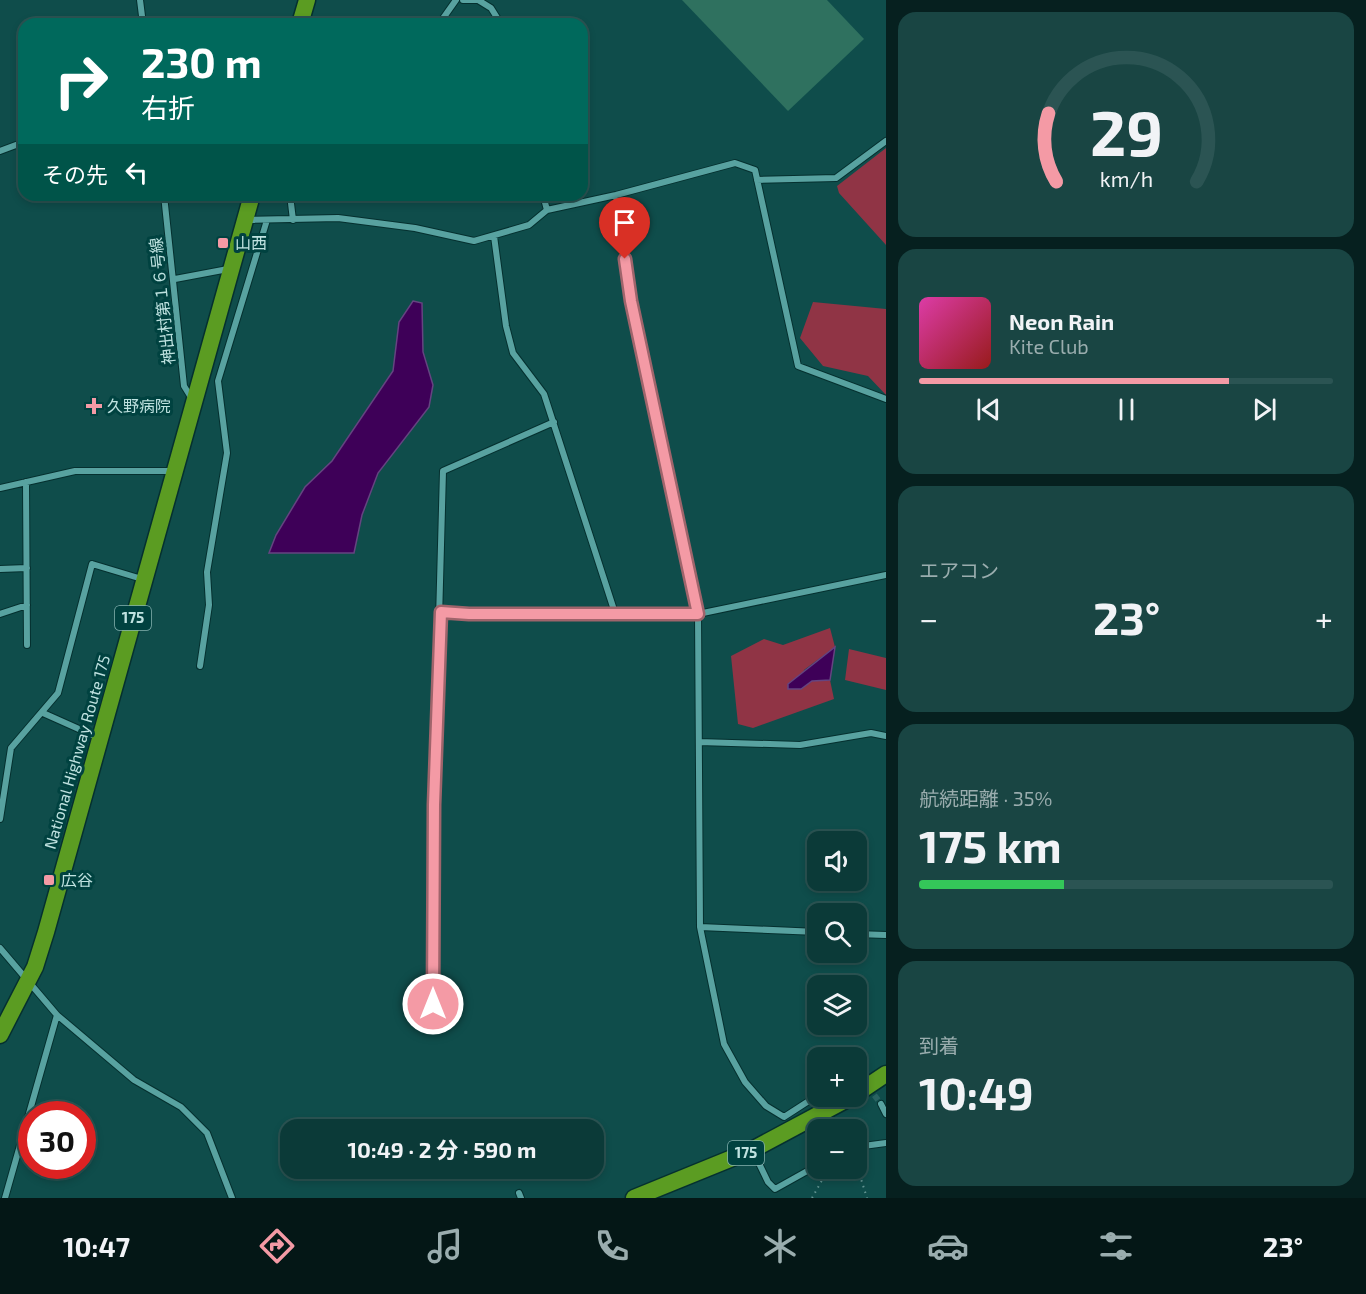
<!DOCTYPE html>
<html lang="ja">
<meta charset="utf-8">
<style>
:root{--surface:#0b3a38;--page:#194543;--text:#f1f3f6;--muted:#9aadae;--line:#2b5453;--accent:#f49aa5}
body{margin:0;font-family:"Exo 2","Noto Sans JP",sans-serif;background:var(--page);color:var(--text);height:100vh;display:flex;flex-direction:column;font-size:22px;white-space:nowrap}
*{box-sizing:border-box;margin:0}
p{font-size:20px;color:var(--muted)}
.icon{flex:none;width:33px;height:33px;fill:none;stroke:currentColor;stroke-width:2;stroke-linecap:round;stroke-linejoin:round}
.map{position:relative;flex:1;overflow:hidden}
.sheet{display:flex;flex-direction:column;gap:12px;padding:12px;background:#06201f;width:480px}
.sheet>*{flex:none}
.top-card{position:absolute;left:18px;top:18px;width:570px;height:183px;border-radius:18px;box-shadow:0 3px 9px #0003,0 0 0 2px var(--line);background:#00695c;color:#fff;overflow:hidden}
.buttons{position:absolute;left:807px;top:831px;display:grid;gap:12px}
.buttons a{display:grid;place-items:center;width:60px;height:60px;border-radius:12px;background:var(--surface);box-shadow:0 3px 9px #0003,0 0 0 2px var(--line);font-size:30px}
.speed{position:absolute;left:18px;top:1101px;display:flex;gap:12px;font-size:30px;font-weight:700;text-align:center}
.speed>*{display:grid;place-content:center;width:78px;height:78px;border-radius:50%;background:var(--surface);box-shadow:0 3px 9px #0003,0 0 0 2px var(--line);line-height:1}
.speed .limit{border:9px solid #d22;background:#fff;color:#111}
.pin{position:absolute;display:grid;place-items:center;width:51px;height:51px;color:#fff;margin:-62px -26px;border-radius:50% 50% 50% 0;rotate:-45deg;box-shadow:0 0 6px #0007}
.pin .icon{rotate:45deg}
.me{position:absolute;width:66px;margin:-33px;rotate:0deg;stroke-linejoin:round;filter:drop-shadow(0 0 4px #0008)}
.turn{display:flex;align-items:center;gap:21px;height:126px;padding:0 24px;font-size:27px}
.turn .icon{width:78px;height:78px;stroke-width:2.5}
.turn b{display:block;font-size:42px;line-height:51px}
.then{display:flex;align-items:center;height:57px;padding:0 24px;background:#0003;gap:12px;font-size:22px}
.big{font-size:45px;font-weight:700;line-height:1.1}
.sheet .widget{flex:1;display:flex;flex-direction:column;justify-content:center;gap:9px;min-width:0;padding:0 21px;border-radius:18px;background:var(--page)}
.sheet .dial{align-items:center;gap:0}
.dial svg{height:156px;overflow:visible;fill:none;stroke:var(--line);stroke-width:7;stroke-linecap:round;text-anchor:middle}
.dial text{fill:var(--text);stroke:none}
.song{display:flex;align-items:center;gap:18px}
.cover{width:72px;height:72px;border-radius:9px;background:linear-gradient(135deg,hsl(320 70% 55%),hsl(0 70% 35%))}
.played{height:6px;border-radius:3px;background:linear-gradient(90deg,var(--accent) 75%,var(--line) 75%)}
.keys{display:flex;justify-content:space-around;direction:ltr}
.heat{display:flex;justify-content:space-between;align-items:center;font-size:33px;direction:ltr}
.charge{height:9px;border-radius:4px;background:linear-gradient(90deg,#34c759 35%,var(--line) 0)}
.trip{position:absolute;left:280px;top:1119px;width:324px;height:60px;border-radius:18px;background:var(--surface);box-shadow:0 3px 9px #0003,0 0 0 2px var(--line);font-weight:700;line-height:60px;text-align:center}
.tab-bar{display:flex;height:96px;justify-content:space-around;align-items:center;background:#041716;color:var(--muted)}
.tab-bar .icon{width:42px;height:42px}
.tab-bar .selected{color:var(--accent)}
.tab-bar b{font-size:27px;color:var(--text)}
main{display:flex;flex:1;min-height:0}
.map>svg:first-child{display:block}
.green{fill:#903445}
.water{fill:#3e0058;stroke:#654481;stroke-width:1.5}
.building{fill:#2f715f}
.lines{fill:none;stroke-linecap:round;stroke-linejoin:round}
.minor-tunnel{stroke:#296361;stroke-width:6;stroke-dasharray:6 3;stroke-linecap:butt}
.minor-casing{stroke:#05302f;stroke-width:8}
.trunk-casing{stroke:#05302f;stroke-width:19}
.path{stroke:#649593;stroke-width:2;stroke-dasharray:1.5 4.5;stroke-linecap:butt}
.minor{stroke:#58a2a0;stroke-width:6}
.trunk{stroke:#5b9c22;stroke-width:16}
.route-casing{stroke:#9f646b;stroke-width:15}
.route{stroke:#f49aa5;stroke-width:10}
.poi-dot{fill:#f49aa5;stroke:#004240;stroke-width:2}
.labels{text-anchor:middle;stroke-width:6;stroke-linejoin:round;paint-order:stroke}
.shield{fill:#004240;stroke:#86b2b0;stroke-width:1.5}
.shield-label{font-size:15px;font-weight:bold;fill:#bfe2e0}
.poi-label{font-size:16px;fill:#bfe2e0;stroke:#004240;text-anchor:start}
.street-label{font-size:16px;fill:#bfe2e0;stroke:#004240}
</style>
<main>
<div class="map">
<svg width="886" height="1198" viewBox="0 0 886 1198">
<rect width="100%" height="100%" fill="#0f4d4b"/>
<!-- green -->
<path class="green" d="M886,148v97l-47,-52 -2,-7z
M813,302l73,7v86l-18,-19 -45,-10 -23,-28z
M830,628l5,19 -31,23 -3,19 11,-8 18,-1 4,19 -81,29 -15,-4 -7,-68 33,-17 19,6z
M849,649l37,9v32l-41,-10z"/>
<!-- water -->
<path class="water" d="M413,301l9,2 1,49 10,33 -4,22 -51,66 -16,42 -8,38h-85l7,-18 29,-48 27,-26 61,-90 6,-49z
M835,647l-5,33 -18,1 -11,8h-13v-5z"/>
<!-- building -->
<path class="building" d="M682,0h145l37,39 -76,72z"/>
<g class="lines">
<!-- minor-tunnel -->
<path class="minor-tunnel" d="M869,1088l12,16"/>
<defs>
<path id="minor" d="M140,0l3,24
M463,0h13
M478,0l13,8 10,16
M439,24l17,-24
M0,151l24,-9
M757,180l79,-2 50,-37
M164,195l20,191 8,13
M290,195l3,25
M543,195l4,15
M616,195l15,106 67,313 2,313 24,117 21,38 21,24 18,11 34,-22
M245,220l93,-2 77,10 59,13 55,-16 18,-15 69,-15 119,-32 20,7 43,196 88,33
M494,236l12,90 7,27 31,41 71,219
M175,279l53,-10
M26,482l1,163
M0,488l75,-17h99
M0,569l27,-1
M441,612l28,2h229l188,-39
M0,614l27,-9
M200,666l9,-61 -2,-33 20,-119 -9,-72 49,-161
M43,713l56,25
M699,742l101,3 71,-12 15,3
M0,819l11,-71 47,-55 34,-129 50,15
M700,927l118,5
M856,934l30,1
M0,948l57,67 77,65 47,27 26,26 25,65
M433,1004l1,-199 9,-334 111,-49
M856,1071l5,4
M881,1104l5,10
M856,1147l30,-4
M753,1151l15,31 7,7 43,-24
M519,1193l2,5
M5,1198l52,-183"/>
<path id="trunk" d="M300,24l7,-24
M0,1035l35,-68 11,-35 206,-737
M856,1094l30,-20
M634,1198l118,-48 101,-54"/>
</defs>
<!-- minor casing -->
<use href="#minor" class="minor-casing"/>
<!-- trunk casing -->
<use href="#trunk" class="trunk-casing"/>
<!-- path -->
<path class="path" d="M856,1163l11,35
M812,1198l17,-30"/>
<!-- minor -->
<use href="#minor" class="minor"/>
<!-- trunk -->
<use href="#trunk" class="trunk"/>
</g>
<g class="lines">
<defs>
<path id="route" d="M433,1004l1,-199 7,-193 28,2h229l-67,-313 -6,-42"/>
</defs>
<!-- route casing -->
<use href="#route" class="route-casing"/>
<!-- route -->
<use href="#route" class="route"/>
</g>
<!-- markers -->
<g class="poi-dot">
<rect x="217" y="237" width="12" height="12" rx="3"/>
<path d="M91 397h6v6h6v6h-6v6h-6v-6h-6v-6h6z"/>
<rect x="43" y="874" width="12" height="12" rx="3"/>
</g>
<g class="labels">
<!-- shield labels -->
<g class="shield">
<rect x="115" y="606" width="36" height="24" rx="4.5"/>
<rect x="728" y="1141" width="36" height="24" rx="4.5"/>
</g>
<g class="shield-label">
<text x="133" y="623">175</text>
<text x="746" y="1158">175</text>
</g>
<!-- poi labels -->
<g class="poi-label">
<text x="235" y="249">山西</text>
<text x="107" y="412">久野病院</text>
<text x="61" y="886">広谷</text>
</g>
<!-- street labels -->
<g class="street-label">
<text transform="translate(162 301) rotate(-96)" y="6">神出村第１６号線</text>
<text transform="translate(77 752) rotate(-74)" y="6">National Highway Route 175</text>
</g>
</g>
</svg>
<div class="buttons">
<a><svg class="icon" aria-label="sound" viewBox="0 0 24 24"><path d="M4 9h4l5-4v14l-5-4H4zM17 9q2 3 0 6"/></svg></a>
<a><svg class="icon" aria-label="search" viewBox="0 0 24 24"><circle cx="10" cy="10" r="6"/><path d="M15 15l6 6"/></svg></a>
<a><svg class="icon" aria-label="layers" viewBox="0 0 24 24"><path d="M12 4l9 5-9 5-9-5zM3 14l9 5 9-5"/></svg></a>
<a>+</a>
<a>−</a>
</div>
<div class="speed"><div class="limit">30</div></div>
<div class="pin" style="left:625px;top:259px;background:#d93025"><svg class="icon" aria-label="arrive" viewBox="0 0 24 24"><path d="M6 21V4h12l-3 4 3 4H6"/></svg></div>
<svg class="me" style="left:433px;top:1004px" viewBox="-20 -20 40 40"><circle r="17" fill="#f49aa5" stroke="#fff" stroke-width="3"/><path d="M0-11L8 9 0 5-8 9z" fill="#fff"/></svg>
<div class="trip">10:49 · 2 分 · 590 m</div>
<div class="top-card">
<div class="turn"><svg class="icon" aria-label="right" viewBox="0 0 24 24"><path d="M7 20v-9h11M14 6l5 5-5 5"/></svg><div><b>230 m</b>右折</div></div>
<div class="then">その先<svg class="icon" aria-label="left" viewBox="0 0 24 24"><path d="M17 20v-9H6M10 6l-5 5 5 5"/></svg></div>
</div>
</div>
<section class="sheet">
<div class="widget dial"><svg viewBox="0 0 100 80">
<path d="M14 69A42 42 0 1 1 86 69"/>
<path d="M14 69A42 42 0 0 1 10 34" stroke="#f49aa5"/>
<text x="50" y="56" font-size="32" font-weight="700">29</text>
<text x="50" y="72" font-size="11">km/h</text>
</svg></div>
<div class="widget">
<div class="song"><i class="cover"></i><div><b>Neon Rain</b><p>Kite Club</p></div></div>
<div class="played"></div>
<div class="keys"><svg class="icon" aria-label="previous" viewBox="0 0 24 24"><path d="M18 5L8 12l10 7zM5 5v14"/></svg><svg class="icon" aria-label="pause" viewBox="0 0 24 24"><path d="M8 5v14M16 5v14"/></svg><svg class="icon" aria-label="next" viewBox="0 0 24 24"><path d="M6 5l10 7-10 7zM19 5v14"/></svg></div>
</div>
<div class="widget"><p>エアコン</p>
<div class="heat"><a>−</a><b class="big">23°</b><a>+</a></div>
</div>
<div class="widget"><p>航続距離 · 35%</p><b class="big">175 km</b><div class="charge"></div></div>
<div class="widget"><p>到着</p><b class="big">10:49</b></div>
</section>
</main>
<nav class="tab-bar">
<b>10:47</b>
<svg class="icon selected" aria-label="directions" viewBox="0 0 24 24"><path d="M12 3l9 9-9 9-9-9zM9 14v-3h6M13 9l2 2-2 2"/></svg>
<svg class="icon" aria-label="music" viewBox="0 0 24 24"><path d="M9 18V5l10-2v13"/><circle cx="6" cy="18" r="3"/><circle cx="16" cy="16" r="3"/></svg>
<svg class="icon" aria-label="phone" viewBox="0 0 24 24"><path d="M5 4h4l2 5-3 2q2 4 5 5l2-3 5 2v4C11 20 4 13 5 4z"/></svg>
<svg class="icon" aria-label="climate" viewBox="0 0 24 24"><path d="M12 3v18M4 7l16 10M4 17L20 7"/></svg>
<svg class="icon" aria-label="car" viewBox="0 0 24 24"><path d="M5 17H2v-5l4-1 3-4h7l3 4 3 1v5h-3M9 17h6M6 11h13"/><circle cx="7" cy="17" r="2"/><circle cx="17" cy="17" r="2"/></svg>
<svg class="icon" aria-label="filters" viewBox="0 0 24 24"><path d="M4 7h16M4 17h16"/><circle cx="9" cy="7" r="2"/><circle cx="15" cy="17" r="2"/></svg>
<b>23°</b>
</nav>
